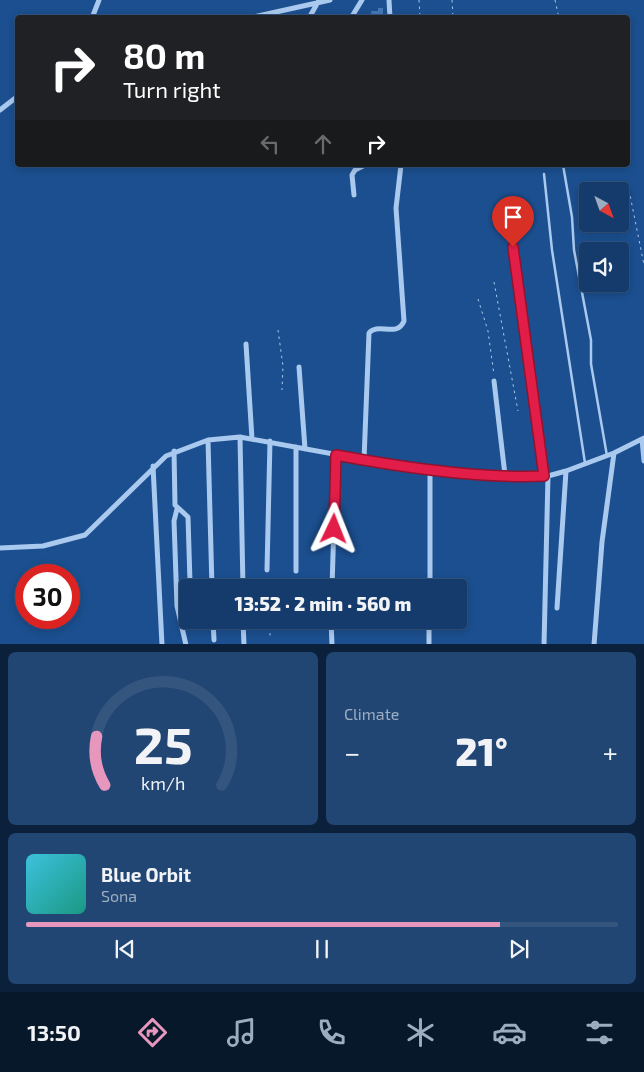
<!DOCTYPE html>
<meta charset="utf-8">
<style>
:root{--surface:#143b6b;--page:#214673;--text:#f1f3f6;--muted:#9dadc1;--line:#33557e;--accent:#e797bd}
body{margin:0;font-family:"Exo 2",sans-serif;background:var(--page);color:var(--text);height:100vh;display:flex;flex-direction:column;font-size:19px;white-space:nowrap}
*{box-sizing:border-box;margin:0}
p{font-size:16px;color:var(--muted)}
.icon{flex:none;width:28px;height:28px;fill:none;stroke:currentColor;stroke-width:2;stroke-linecap:round;stroke-linejoin:round}
.map{position:relative;height:644px;overflow:hidden}
.drawer{display:flex;flex-direction:column;gap:8px;padding:8px;background:#0b203b;flex:1}
.drawer>*{flex:none}
.hud{position:absolute;left:15px;top:15px;width:615px;height:152px;border-radius:5px;box-shadow:0 2px 8px #0003,0 0 0 1px var(--line);background:#202124;color:#fff;overflow:hidden}
.needle{width:32px;rotate:139deg}
.controls{position:absolute;left:579px;top:182px;display:grid;gap:10px}
.controls a{display:grid;place-items:center;width:50px;height:50px;border-radius:5px;background:var(--surface);box-shadow:0 2px 8px #0003,0 0 0 1px var(--line);font-size:25px}
.speed{position:absolute;left:15px;top:564px;display:flex;gap:10px;font-size:25px;font-weight:700;text-align:center}
.speed>*{display:grid;place-content:center;width:65px;height:65px;border-radius:50%;background:var(--surface);box-shadow:0 2px 8px #0003,0 0 0 1px var(--line);line-height:1}
.speed .limit{border:8px solid #d22;background:#fff;color:#111}
.pin{position:absolute;display:grid;place-items:center;width:42px;height:42px;color:#fff;margin:-51px -21px;border-radius:50% 50% 50% 0;rotate:-45deg;box-shadow:0 0 5px #0007}
.pin .icon{rotate:45deg}
.me{position:absolute;width:55px;margin:-28px;rotate:2deg;stroke-linejoin:round;filter:drop-shadow(0 0 4px #0008)}
.turn{display:flex;align-items:center;gap:18px;height:105px;padding:0 25px;font-size:22px}
.turn .icon{width:65px;height:65px;stroke-width:2.5}
.turn b{display:block;font-size:35px;line-height:42px}
.lanes{display:flex;align-items:center;height:48px;padding:0 25px;background:#0003;justify-content:center;gap:25px;direction:ltr}
.lanes .off{opacity:.35}
.big{font-size:38px;font-weight:800;line-height:1.1}
.drawer .widget{flex:1;display:flex;flex-direction:column;justify-content:center;gap:8px;min-width:0;padding:0 18px;border-radius:8px;background:var(--page)}
.drawer .dial{align-items:center;gap:0}
.dial svg{height:130px;overflow:visible;fill:none;stroke:var(--line);stroke-width:7;stroke-linecap:round;text-anchor:middle}
.dial text{fill:var(--text);stroke:none}
.song{display:flex;align-items:center;gap:15px}
.cover{width:60px;height:60px;border-radius:8px;background:linear-gradient(135deg,hsl(190 70% 55%),hsl(170 70% 35%))}
.played{height:5px;border-radius:2px;background:linear-gradient(90deg,var(--accent) 80%,var(--line) 80%)}
.keys{display:flex;justify-content:space-around;direction:ltr}
.heat{display:flex;justify-content:space-between;align-items:center;font-size:28px;direction:ltr}
.drawer .tiles{flex:1;display:grid;gap:8px;grid-template-columns:1fr 1fr}
.widget:last-child{grid-column:span 2}
.trip{position:absolute;left:179px;top:579px;width:288px;height:50px;border-radius:5px;background:var(--surface);box-shadow:0 2px 8px #0003,0 0 0 1px var(--line);font-weight:800;line-height:50px;text-align:center}
.tabs{display:flex;height:80px;justify-content:space-around;align-items:center;background:#08182b;color:var(--muted)}
.tabs .icon{width:35px;height:35px}
.tabs .current{color:var(--accent)}
.tabs b{font-size:22px;color:var(--text)}
.map>svg:first-child{display:block}
.building{fill:#4478b7}
.lines{fill:none;stroke-linecap:round;stroke-linejoin:round}
.path{stroke:#a9c9ee;stroke-width:1;stroke-dasharray:2.5 4;stroke-linecap:butt}
.lane{stroke:#a9c9ee;stroke-width:2.5}
.street{stroke:#a9c9ee;stroke-width:5}
.route-casing{stroke:#92132f;stroke-width:12}
.route{stroke:#e11d48;stroke-width:9}
</style>
<div class="map">
<svg width="644" height="645" viewBox="0 0 644 645">
<rect width="100%" height="100%" fill="#1b4f8f"/>
<!-- building -->
<path class="building" d="M378,8h5v10h-11l-1,-7h7z"/>
<g class="lines">
<!-- path -->
<path class="path" d="M419,0l1,18
M452,0l1,18
M555,0l4,18
M629,190l15,75
M494,282l24,129
M478,299l10,32 6,44
M278,330l5,36 -1,24
M270,587v1
M270,620v19"/>
<!-- lane -->
<path class="lane" d="M563,165l9,52 2,33 17,90v24l16,92
M544,174l8,76 33,213"/>
<!-- street -->
<path class="street" d="M389,0l1,18
M92,18l7,-18
M249,18l81,-18
M309,18l9,-16
M351,18l11,-18
M0,110l18,-14
M354,195l-2,-20 3,-5 10,-5
M509,213l35,263
M246,344l6,95
M299,367l6,82
M494,381l11,94
M240,437l3,151
M642,439l2,22
M208,440l4,148
M174,451l1,54 13,12 2,65
M364,460l5,-127c9,-11 28,5 35,-12l-8,-113 5,-43
M153,466l9,179
M177,509l-3,12 3,85 9,39
M0,548l43,-2 42,-11 81,-79 42,-16 32,-3 170,31 114,9 24,-1 18,-5 48,-18 30,-15
M267,570l3,-129
M296,571v-124
M332,588l4,-133
M430,588v-118
M557,608l9,-137
M213,620l1,20
M243,620l1,25
M331,620l1,25
M429,645v-25
M544,645l4,-169
M594,645l8,-103 12,-89"/>
</g>
<g class="lines">
<defs>
<path id="route" d="M334,529l2,-74c64,12 142,24 208,21l-31,-229"/>
</defs>
<!-- route casing -->
<use href="#route" class="route-casing"/>
<!-- route -->
<use href="#route" class="route"/>
</g>
</svg>
<div class="controls">
<a><svg class="needle" viewBox="-14 -14 28 28"><path d="M0-13l5 13h-10z" fill="#e53935"/><path d="M0 13l5-13h-10z" fill="#9dadc1"/></svg></a>
<a><svg class="icon" aria-label="sound" viewBox="0 0 24 24"><path d="M4 9h4l5-4v14l-5-4H4zM17 9q2 3 0 6"/></svg></a>
</div>
<div class="speed"><div class="limit">30</div></div>
<div class="pin" style="left:513px;top:247px;background:#d93025"><svg class="icon" aria-label="arrive" viewBox="0 0 24 24"><path d="M6 21V4h12l-3 4 3 4H6"/></svg></div>
<svg class="me" style="left:334px;top:529px" viewBox="-20 -20 40 40"><path d="M0-17L14 15 0 8-14 15z" fill="#e11d48" stroke="#fff" stroke-width="4"/></svg>
<div class="trip">13:52 · 2 min · 560 m</div>
<div class="hud">
<div class="turn"><svg class="icon" aria-label="right" viewBox="0 0 24 24"><path d="M7 20v-9h11M14 6l5 5-5 5"/></svg><div><b>80 m</b>Turn right</div></div>
<div class="lanes"><svg class="icon off" aria-label="left" viewBox="0 0 24 24"><path d="M17 20v-9H6M10 6l-5 5 5 5"/></svg><svg class="icon off" aria-label="ahead" viewBox="0 0 24 24"><path d="M12 20V5M6 11l6-6 6 6"/></svg><svg class="icon" aria-label="right" viewBox="0 0 24 24"><path d="M7 20v-9h11M14 6l5 5-5 5"/></svg></div>
</div>
</div>
<section class="drawer">
<div class="tiles">
<div class="widget dial"><svg viewBox="0 0 100 80">
<path d="M14 69A42 42 0 1 1 86 69"/>
<path d="M14 69A42 42 0 0 1 9 39" stroke="#e797bd"/>
<text x="50" y="56" font-size="32" font-weight="700">25</text>
<text x="50" y="72" font-size="11">km/h</text>
</svg></div>
<div class="widget"><p>Climate</p>
<div class="heat"><a>−</a><b class="big">21°</b><a>+</a></div>
</div>
<div class="widget">
<div class="song"><i class="cover"></i><div><b>Blue Orbit</b><p>Sona</p></div></div>
<div class="played"></div>
<div class="keys"><svg class="icon" aria-label="previous" viewBox="0 0 24 24"><path d="M18 5L8 12l10 7zM5 5v14"/></svg><svg class="icon" aria-label="pause" viewBox="0 0 24 24"><path d="M8 5v14M16 5v14"/></svg><svg class="icon" aria-label="next" viewBox="0 0 24 24"><path d="M6 5l10 7-10 7zM19 5v14"/></svg></div>
</div>
</div>
</section>
<nav class="tabs">
<b>13:50</b>
<svg class="icon current" aria-label="directions" viewBox="0 0 24 24"><path d="M12 3l9 9-9 9-9-9zM9 14v-3h6M13 9l2 2-2 2"/></svg>
<svg class="icon" aria-label="music" viewBox="0 0 24 24"><path d="M9 18V5l10-2v13"/><circle cx="6" cy="18" r="3"/><circle cx="16" cy="16" r="3"/></svg>
<svg class="icon" aria-label="phone" viewBox="0 0 24 24"><path d="M5 4h4l2 5-3 2q2 4 5 5l2-3 5 2v4C11 20 4 13 5 4z"/></svg>
<svg class="icon" aria-label="climate" viewBox="0 0 24 24"><path d="M12 3v18M4 7l16 10M4 17L20 7"/></svg>
<svg class="icon" aria-label="car" viewBox="0 0 24 24"><path d="M5 17H2v-5l4-1 3-4h7l3 4 3 1v5h-3M9 17h6M6 11h13"/><circle cx="7" cy="17" r="2"/><circle cx="17" cy="17" r="2"/></svg>
<svg class="icon" aria-label="filters" viewBox="0 0 24 24"><path d="M4 7h16M4 17h16"/><circle cx="9" cy="7" r="2"/><circle cx="15" cy="17" r="2"/></svg>
</nav>
